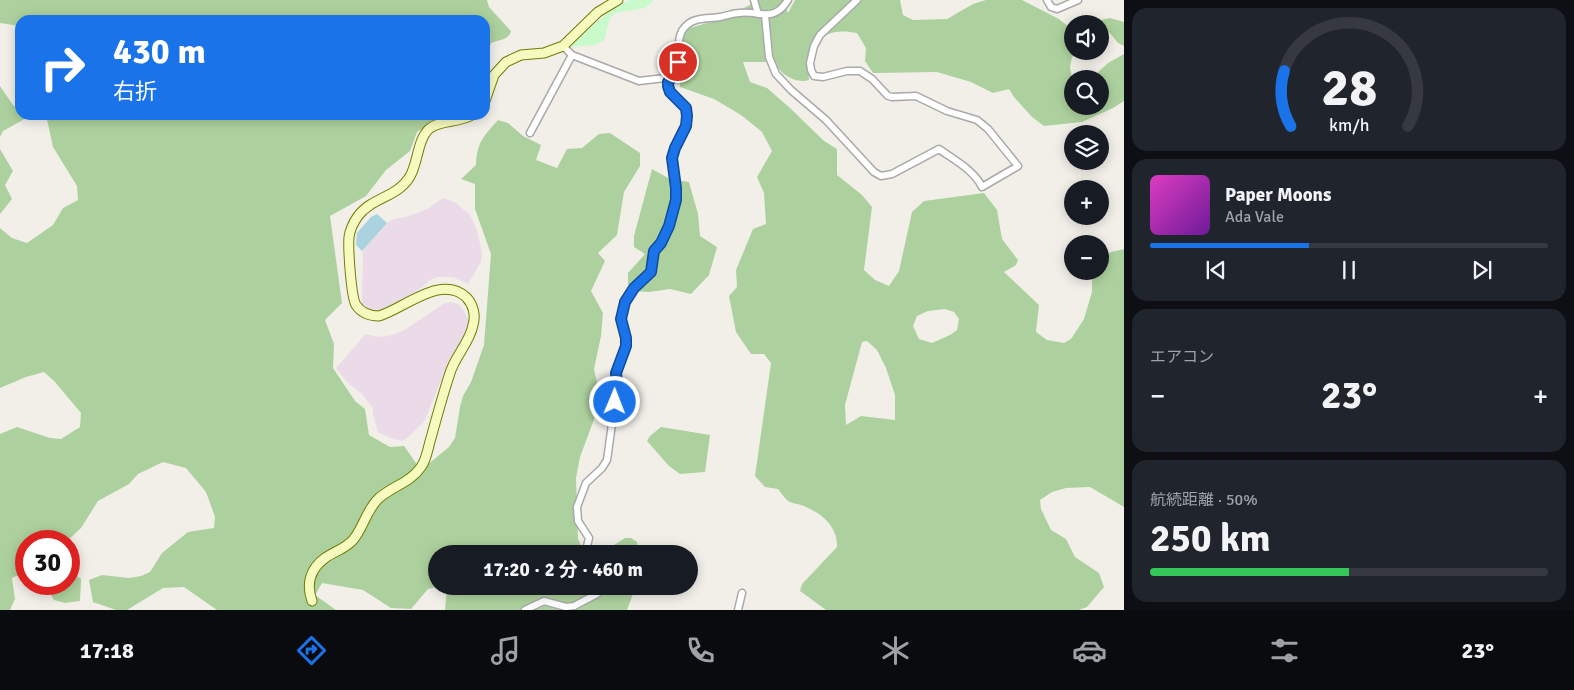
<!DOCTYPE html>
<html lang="ja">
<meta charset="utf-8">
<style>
:root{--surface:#171b24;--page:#20242c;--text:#f1f3f6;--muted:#9ea1a6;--line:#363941;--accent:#1a73e8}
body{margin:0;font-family:Signika,"Noto Sans JP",sans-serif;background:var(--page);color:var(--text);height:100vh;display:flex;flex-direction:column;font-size:19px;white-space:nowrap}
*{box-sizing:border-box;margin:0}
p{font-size:16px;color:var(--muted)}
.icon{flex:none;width:28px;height:28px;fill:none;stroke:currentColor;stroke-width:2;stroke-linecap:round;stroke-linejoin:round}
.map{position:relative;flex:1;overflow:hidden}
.side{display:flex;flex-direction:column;gap:8px;padding:8px;background:#0d0f14;width:450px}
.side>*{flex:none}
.top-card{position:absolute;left:15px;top:15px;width:475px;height:105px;border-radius:15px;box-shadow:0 2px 12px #0003;background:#1a73e8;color:#fff;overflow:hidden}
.fabs{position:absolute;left:1064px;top:15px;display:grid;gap:10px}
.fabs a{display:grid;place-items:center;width:45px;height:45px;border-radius:50%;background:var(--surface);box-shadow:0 2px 12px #0003;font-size:25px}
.speed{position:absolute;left:15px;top:530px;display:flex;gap:10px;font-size:25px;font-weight:700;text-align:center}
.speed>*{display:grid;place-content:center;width:65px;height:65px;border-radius:50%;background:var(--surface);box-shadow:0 2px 12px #0003;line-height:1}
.speed .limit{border:8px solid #d22;background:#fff;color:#111}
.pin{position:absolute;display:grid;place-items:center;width:42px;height:42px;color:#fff;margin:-21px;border:2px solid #fff;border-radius:50%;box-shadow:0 1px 5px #0007}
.me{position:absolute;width:55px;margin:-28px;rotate:1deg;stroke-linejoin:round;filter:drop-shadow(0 0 4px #0008)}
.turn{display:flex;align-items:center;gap:18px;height:105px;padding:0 15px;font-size:22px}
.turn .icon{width:65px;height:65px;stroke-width:2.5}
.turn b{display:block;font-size:35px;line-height:42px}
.big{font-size:38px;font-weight:700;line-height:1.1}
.side .widget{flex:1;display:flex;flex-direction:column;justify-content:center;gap:8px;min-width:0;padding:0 18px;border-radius:15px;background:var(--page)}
.side .dial{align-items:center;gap:0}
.dial svg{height:130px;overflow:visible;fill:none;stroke:var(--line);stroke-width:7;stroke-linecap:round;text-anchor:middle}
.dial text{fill:var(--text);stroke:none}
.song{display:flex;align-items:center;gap:15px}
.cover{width:60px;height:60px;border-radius:8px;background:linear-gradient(135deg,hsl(310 70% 55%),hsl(280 70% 35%))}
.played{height:5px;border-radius:2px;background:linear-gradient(90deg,var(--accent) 40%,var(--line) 40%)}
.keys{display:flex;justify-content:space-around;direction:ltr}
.heat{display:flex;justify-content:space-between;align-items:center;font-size:28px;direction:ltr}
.charge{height:8px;border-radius:4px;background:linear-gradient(90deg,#34c759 50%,var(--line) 0)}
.trip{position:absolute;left:428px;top:545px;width:270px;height:50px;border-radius:25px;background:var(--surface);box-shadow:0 2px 12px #0003;font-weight:700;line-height:50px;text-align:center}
.menu{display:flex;height:80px;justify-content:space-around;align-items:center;background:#090b0e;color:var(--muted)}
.menu .icon{width:35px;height:35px}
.menu .selected{color:var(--accent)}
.menu b{font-size:22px;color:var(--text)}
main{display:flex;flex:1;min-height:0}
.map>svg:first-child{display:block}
.industrial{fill:#ebdbe8}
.forest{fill:#add19e;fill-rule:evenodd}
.park{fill:#c8facc}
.water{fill:#aad3df}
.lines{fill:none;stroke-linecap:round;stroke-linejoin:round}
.street-casing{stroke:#a9a9a9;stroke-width:9}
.secondary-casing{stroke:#707d05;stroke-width:11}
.street{stroke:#fff;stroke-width:6}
.secondary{stroke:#f7fabf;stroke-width:9}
.route-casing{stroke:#114b97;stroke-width:12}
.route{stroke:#1a73e8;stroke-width:9}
</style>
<main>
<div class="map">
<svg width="1124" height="610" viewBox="0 0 1124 610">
<rect width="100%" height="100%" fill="#f2efe9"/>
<!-- industrial -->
<path class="industrial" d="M443,198l13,5 14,12 7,15 5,23 -1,9 -13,22 -15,-7h-16l-7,3 -6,6 -43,28 -11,-3 -6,-4 -2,-3 1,-54 24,-27 7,-4 12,-2 21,-8z
M450,302l8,2 5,5 5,10 2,10 -9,20 -16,22 -21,51 -17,16 -5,3 -14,-4 -10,-5 -5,-17v-7l-12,-15 -14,-11 -11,-14 30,-34 13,3 14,-2 13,-6 39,-26z"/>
<!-- forest -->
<path class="forest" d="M0,0h487l2,7 22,24c-2,9 -12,9 -20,12l-6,19v-42h-465v6l-20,-3z
M759,0h24l5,13 7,-13h105l3,15 10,5 34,-1 26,-15 13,-4h36l37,19 10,8 3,-1v25h10l-10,6 -2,10 2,12v27h28v-27h-17l13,-5 12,-11 16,-9v47l-11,7 -31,14 -38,4 -12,-9 -18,-20 -5,-8 -16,4 -22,-11 -34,-10 -64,1 -8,-12 1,-13 -9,-15c-20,-4 -37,-1 -47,19 -3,7 -1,20 -1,28 -12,4 -30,-5 -33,-18h-33l7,20 17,6 23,20 34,33 13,8v26l25,20 10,12 -8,63 11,10 14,6 10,-15 13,-59 12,-11 60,-8 13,17 5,29 16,21 -2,5 -12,7 35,33 -3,27 11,8 17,3 7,-4 13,-20 8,-27v-20l8,-1v-13l11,-6 13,-3v258l-34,-20 -24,1 -14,4 -12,8 1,9 10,21 15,9 9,18 24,16 5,14 -17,20 -8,3h-253l-26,-19 2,-7 35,-37c1,-19 -14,-33 -31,-40 -5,-3 -13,-3 -18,-6 -4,-3 -7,-9 -10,-12l-13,-2 -10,-11 16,-113 -7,-9h-13l-15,-22 -7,-36 8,-9 -1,-17 17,-41 13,-5 -2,-31 -7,-16 15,-26 -10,-19 -21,-17 -27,-16 -34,-12 -2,-56c29,-7 55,-16 81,-31zM945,309l9,3 5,7 -2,11 -7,5 -18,8 -13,-4 -6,-13 4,-10 11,-5zM867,341l10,9 9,18 9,27v25l-34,-4 -15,9 -1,-20 17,-63z
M1110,18l14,4v24l-6,-3 -9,-11 -9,6v-14h-17z
M0,86l13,19 7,5v5l10,1 -27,15 -3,6z
M46,115h395l-24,17 -7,19 -24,19 -20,26 -36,20 12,87 -17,17 9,24 -1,24 22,33 10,8 4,26 21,12 14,-1 17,24 28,-23 6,-9 5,-31 3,-11 8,-14 13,-37 7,-91 -16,-45v-25l-14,-5 15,-14c1,-23 7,-28 22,-45l10,3 15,13 18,9 -5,15 21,8 10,-19 15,-1 17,-14 11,-1 30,20v13l-16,26 -7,43 -19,18 7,8 -14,30 12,22 -2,23 -7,33 5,23 -3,22 -16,43 -4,21 2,61 7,15h-149v32h4l-12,3 -17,20 -20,-1 -28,-18 -41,-7 -7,12 21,15h-119l-33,-23 -21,1 -36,22h-11l-23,-8 -4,-22 13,-5 27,3 12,-2 9,-4 12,-19 26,-21 26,-4 1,-11 -9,-25 -20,-24 -23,-6 -25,12 -9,10 -31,17 -17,27 -14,13h-41v31l-14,6 3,21 -5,11h-10v-176l17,-7 33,11 11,1 19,-12 1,-14 -26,-31 -11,-10 -18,5 -26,11v-160l12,10 15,5 26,-18 10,-17 15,-8 -1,-14 -24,-39z
M0,149l13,22 -8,14 7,14 -12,15z
M652,169l18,10 19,3 9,32 2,22 17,11 -8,28 -18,19 -21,-5 -21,3 -16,-1 -5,-7v-11l17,-19 -11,-7v-11z
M661,427l49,8 -5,37 -25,2 -11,-8 -22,-25 3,-5z
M625,538h6l6,4 3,12h-35l9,-9z
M69,570l12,9 -1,22 -15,2 -11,-3 -10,-16h25z
M447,586h189l-9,24h-182z"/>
<!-- park -->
<path class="park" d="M630,0h24l-9,8 -29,5 -6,5 -6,22 -9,5 -25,2c19,-18 36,-36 60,-47z"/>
<!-- water -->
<path class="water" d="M377,214l10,9 -25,28 -6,-6 1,-12 14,-16z"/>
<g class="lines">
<defs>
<path id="street" d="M754,0l4,14
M1047,0l4,7 6,2 21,-9
M765,15l4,42 7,17 15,16 35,30 48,52 7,4 11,-2 47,-25c15,11 35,21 43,38l36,-21 -30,-37 -11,-9 -30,-9 -31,-15 -24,1 -4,-1 -16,-17 -12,-8h-13l-24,6 -9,-1 -3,-6 -1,-7 4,-17 6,-11 37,-35
M563,46l9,9 67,26 26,-3 5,1 -2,3 1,7 17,19 1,8 -1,10 -11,21 -3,11 4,29v13l-5,20 -5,14 -12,17 -3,21 -14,12 -9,11 -7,21 5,22v8l-10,27v22l-9,65 -5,8 -16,15 -9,24 1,14 11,17 -4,16
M670,79c16,-17 1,-41 17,-54 8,-8 23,-6 33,-8 7,-1 13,-4 19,-4 21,-3 34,11 49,-13
M530,133l42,-78
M525,610l19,-9 22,6 8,-1 23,-12 4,-8
M738,610l4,-17"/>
<path id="secondary" d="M485,101l9,-26 12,-13 15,-7 23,-2 19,-7 35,-34 20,-12
M312,601c-6,-17 -2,-32 13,-43 10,-7 20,-9 28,-18 11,-13 13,-30 26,-42 14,-12 32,-16 42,-31 6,-8 7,-20 10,-29 6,-22 12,-44 19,-65 5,-17 20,-31 23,-48 3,-10 0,-21 -7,-28 -25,-23 -61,11 -87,19 -9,0 -17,-2 -23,-11 -5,-8 -8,-57 -7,-68 1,-7 4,-14 9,-21 13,-18 39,-19 51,-38 9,-13 8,-38 20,-49 10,-9 29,-6 43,-14"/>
</defs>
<!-- street casing -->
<use href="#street" class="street-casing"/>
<!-- secondary casing -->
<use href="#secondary" class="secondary-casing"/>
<!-- street -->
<use href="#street" class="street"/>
<!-- secondary -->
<use href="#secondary" class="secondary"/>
</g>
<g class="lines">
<defs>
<path id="route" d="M615,402l2,-14 -1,-15 10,-27v-8l-5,-19 4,-17 9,-14 17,-16 3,-21 7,-8 8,-17 7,-26v-12l-4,-30 3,-10 11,-22 1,-10 -1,-8 -16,-16 -2,-6v-4l8,-9 2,-11"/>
</defs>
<!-- route casing -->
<use href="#route" class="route-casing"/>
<!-- route -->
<use href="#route" class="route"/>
</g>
</svg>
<div class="fabs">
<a><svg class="icon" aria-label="sound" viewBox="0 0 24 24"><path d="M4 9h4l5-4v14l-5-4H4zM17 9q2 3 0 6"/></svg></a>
<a><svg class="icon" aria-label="search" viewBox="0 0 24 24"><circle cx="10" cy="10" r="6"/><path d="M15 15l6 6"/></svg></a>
<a><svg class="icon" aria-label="layers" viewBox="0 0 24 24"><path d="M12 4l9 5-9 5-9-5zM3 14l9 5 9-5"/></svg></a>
<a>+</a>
<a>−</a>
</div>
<div class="speed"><div class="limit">30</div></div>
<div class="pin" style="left:678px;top:62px;background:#d93025"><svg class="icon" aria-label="arrive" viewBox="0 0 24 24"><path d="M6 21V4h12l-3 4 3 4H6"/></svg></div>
<svg class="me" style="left:615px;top:402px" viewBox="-20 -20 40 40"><circle r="17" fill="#1a73e8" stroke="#fff" stroke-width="3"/><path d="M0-11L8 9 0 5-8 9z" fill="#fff"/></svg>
<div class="trip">17:20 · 2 分 · 460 m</div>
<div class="top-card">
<div class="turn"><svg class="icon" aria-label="right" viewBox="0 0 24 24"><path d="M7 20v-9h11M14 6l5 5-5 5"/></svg><div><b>430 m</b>右折</div></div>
</div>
</div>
<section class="side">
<div class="widget dial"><svg viewBox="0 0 100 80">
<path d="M14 69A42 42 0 1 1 86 69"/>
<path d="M14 69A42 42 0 0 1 10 35" stroke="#1a73e8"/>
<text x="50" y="56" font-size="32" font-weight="700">28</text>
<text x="50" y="72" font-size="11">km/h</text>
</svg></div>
<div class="widget">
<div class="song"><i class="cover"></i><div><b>Paper Moons</b><p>Ada Vale</p></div></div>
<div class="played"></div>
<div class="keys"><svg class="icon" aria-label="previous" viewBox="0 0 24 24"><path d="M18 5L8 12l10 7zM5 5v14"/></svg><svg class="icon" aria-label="pause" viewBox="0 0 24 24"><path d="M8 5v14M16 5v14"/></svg><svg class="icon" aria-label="next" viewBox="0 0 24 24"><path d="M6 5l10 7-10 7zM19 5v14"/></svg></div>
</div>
<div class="widget"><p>エアコン</p>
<div class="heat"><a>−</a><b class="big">23°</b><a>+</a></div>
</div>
<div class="widget"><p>航続距離 · 50%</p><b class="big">250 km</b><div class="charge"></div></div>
</section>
</main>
<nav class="menu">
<b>17:18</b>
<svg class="icon selected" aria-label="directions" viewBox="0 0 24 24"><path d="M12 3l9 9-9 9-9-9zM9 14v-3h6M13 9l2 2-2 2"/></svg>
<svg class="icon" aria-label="music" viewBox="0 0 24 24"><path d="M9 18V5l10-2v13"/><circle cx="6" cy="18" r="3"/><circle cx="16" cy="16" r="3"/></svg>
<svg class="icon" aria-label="phone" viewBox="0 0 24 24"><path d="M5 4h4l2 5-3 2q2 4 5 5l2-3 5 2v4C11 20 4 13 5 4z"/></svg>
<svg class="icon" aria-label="climate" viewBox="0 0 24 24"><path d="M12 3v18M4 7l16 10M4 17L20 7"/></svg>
<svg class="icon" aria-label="car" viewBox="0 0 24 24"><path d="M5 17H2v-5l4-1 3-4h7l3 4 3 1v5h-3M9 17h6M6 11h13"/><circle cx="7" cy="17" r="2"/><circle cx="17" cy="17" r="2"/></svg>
<svg class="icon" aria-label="filters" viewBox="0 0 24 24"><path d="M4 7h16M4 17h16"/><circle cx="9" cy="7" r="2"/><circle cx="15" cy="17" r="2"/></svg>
<b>23°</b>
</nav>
